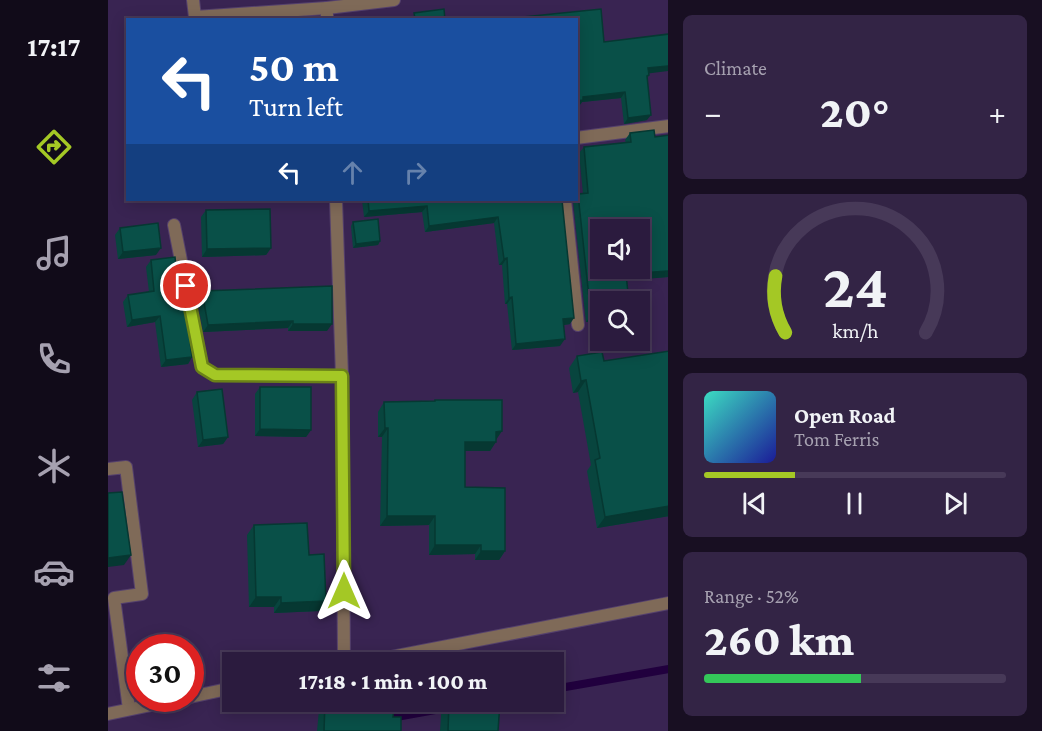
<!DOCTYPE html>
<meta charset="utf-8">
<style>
:root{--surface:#2b1b3e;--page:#332445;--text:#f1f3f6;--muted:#a6a1b0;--line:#473958;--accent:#a4c825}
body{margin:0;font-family:"Crimson Pro",serif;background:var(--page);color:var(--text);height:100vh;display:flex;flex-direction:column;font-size:22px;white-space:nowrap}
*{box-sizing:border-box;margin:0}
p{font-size:20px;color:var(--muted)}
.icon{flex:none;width:33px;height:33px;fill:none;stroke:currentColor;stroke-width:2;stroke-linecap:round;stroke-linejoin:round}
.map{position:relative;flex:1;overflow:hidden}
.panel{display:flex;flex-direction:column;gap:15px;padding:15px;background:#180f22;width:374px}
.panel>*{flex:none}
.hud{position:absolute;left:18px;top:18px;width:452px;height:183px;border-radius:0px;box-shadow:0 3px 15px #0003,0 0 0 2px var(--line);background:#1a4fa0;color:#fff;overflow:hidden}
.buttons{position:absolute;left:482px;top:219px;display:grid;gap:12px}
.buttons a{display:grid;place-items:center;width:60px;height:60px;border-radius:0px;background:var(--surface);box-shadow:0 3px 15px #0003,0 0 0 2px var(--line);font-size:30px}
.speed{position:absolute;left:18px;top:634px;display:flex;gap:12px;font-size:30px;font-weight:700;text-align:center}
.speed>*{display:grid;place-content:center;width:78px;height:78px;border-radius:50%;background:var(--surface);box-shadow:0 3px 15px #0003,0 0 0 2px var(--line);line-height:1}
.speed .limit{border:9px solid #d22;background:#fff;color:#111}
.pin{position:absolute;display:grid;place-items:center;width:51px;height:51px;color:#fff;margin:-26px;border:3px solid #fff;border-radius:50%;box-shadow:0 2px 6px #0007}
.me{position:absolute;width:66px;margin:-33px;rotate:0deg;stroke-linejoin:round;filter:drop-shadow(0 0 4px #0008)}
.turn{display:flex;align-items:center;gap:21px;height:126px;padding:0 24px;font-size:27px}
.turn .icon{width:78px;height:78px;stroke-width:2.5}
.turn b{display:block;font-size:42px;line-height:51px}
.lanes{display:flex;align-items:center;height:57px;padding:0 24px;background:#0003;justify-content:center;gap:30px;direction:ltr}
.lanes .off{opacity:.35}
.big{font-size:45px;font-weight:800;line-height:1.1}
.panel .widget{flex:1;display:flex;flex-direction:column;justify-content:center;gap:9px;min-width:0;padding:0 21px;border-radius:9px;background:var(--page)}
.panel .dial{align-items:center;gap:0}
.dial svg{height:156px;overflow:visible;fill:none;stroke:var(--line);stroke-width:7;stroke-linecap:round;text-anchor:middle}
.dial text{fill:var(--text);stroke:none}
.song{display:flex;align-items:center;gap:18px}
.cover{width:72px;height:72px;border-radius:9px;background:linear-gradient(135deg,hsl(170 70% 55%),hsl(240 70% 35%))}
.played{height:6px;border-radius:3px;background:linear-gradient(90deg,var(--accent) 30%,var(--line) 30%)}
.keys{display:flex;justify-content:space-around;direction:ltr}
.heat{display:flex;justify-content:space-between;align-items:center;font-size:33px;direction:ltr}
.charge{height:9px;border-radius:4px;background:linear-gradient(90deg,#34c759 52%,var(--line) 0)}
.trip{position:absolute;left:114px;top:652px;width:342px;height:60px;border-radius:0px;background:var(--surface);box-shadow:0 3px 15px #0003,0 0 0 2px var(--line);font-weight:800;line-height:60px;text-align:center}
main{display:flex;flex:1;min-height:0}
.tabs{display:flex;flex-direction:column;width:108px;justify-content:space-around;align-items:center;background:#110b19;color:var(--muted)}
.tabs .icon{width:42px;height:42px}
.tabs .active{color:var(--accent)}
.tabs b{font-size:27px;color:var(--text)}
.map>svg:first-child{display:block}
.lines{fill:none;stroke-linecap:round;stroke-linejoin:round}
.stream{stroke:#21003e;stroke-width:8}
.service-casing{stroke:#55416d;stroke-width:14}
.minor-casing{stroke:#55416d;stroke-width:14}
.tertiary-casing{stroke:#55416d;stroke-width:14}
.service{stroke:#7f6a58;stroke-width:12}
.minor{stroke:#7f6a58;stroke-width:12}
.tertiary{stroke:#7f6a58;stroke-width:12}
.wall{fill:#08453e}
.shaded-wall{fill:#063832}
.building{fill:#095048;stroke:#063832;stroke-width:1.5;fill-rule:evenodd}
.route-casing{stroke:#6b8218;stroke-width:15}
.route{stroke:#a4c825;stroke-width:10}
</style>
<main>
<nav class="tabs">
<b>17:17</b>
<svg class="icon active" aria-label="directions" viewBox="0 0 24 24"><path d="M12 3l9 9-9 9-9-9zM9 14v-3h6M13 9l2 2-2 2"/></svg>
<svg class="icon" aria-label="music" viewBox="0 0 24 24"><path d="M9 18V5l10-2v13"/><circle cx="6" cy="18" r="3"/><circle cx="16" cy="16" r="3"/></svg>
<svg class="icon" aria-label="phone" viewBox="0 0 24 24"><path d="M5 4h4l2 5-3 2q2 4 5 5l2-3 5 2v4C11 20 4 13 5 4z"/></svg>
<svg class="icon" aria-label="climate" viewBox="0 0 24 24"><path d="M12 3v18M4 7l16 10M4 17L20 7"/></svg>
<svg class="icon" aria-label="car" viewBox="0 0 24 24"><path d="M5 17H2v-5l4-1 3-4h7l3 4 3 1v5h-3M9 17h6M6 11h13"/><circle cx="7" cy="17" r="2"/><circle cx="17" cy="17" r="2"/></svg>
<svg class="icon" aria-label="filters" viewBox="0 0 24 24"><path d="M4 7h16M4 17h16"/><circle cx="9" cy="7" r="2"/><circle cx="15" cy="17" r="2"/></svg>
</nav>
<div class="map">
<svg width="561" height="731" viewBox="0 0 561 731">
<rect width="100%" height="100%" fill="#392452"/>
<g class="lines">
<!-- stream -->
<path class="stream" d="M446,689l115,-20
M277,719l67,-12"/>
<defs>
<path id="service" d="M85,0l2,17 132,-9
M0,469l18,-2 16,127 -28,4 15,111"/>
<path id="minor" d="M219,20v-12l67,-8
M468,138l93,-12
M228,200l6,176 2,287
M457,200l13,125
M66,225l28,142 13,8 127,1"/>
<path id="tertiary" d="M252,663l309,-60
M82,697l42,-9
M0,714l72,-15"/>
</defs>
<!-- service casing -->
<use href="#service" class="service-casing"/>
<!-- minor casing -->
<use href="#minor" class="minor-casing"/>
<!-- tertiary casing -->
<use href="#tertiary" class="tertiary-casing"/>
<!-- service -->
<use href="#service" class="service"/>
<!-- minor -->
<use href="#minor" class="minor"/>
<!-- tertiary -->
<use href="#tertiary" class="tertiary"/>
</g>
<!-- wall -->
<path class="wall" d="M468,20l28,22 45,31v2l-2,4v41l-23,4 -3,-26 -39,4 -3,4h-3z
M522,133l25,4 14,-2v142l-42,3 -27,41 -14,1 -13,-121 1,-1h2v-3l2,-3h5l-4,-41 5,-6 42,-4 -1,-3z
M254,200h200l8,124 -7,1 -3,21 -48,4 -5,-46h-2l-3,-39h-3l-5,-42 -69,9 -3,-20 -58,5z
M98,210l65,38 -5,7 -64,2 -1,-40z
M245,222l27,19 -2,4 -25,3 -2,-22z
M12,228l36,27 -38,4 -3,-24z
M43,260l28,32 12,34 -2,4 3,27 -4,7 -27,3 -6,-45 -28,5 -4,-25 5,-7 21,-3 -3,-25z
M94,291l125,40h-39v-3l-85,4 -6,-34z
M561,351v165l-72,12 -10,-57 4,-6 -13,-73 -5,1 -4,-25 8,-12 27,5z
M152,387l51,43 -5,7 -51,-1v-42z
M89,392l31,45 -5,7 -25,3 -6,-47z
M327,400l61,40 -6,11h-25v36l40,64 -6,9h-24v-6l-46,1v-30l-49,1 2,-89h-4v-25l6,-10 50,-1z
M146,525l55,30 10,56 -45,2v-6h-25l-2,-72z
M216,702h40l29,15 8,14h-84l2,-21z
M334,702h58l-2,29h-58z"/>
<!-- shaded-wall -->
<path class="shaded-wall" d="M561,66v5l-25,3 4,-6z
M517,92l-4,6 -39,4 -3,4h-3v-5l7,-4z
M543,115l-4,5 -23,4 4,-6z
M319,206l-5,6 -58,5 5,-6z
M390,217l-4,6 -69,9 4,-6z
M272,241l-2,4 -25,3 3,-4z
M53,248l-5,7 -38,4 5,-7z
M163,248l-5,7 -64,2 5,-8z
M399,258l-5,7h-3l5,-6z
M561,271v6l-47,4 4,-7z
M404,297l-5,7h-2l4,-6z
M492,315v6l-14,1 5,-6z
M52,316l-5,6 -28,5 5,-7z
M466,318l-4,6 -12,2 5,-7z
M185,321l-5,7 -85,4 5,-7z
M185,324h39l-5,7h-39z
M457,339l-5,7 -48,4 4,-6z
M84,357l-4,7 -27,3 5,-7z
M478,380l-8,12 -5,1 8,-12z
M277,428h3l-6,9h-4z
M152,429l51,1 -5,7 -51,-1z
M394,431l-6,9v-8z
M120,437l-5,7 -25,3 5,-7z
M357,442h31l-6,9h-31z
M561,506v10l-72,12 8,-11z
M279,516h48l-6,9 -49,1z
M327,545h46l-6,9 -46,1z
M373,551h24l-6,9h-24z
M23,555l-7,10 -16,2v-9z
M148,597h25l-7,10h-25z
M218,601l-7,10 -45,2 7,-10z"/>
<!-- building -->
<path class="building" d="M336,9l1,11h-40l10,-1 -1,-6z
M493,9l3,33 65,-8v32l-21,2 1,7 -2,1 4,39 -23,3 -3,-26 -42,5v3l-7,1v-81h-84z
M546,130l1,7 14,-2v136l-43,3 3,28h-29v13l-9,1 -13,-122 10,-1 -4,-46 47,-5 -1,-9zM492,230h39v38h-39z
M260,200h194l12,118 -11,1 2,20 -49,5 -4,-47 -3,1 -2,-40 -3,1 -6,-42 -69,9 -2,-20 -58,5z
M162,209l1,39 -64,1 -1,-39z
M270,219l2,22 -24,3 -3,-22z
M50,223l3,25 -38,4 -3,-24z
M67,257l4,35h6l6,34h-3l4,31 -26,3 -6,-44 -28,4 -4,-25 26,-4 -3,-31z
M224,286v38h-39v-3l-85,4 -6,-34z
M561,351v155l-64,11 -10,-57 5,-2 -14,-78 -5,1 -4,-25 25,-4 2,9z
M152,387h51v43l-51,-1z
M114,389l6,48 -25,3 -6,-48z
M327,400h67v31l-6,1v10h-31v45l40,1v63h-24v-6h-46v-29h-48l1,-88h-3l-1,-26 51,-1z
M14,492l9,63 -23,3v-65z
M199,523l2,32 15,-1 2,47 -45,2v-6h-25l-2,-72z
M217,702h39l30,2 -1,13h8v14h-77z
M341,702h51l-2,29h-50z"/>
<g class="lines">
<defs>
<path id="route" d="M78,286l16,81 13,8 127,1 2,215"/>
</defs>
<!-- route casing -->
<use href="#route" class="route-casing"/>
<!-- route -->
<use href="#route" class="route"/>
</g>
</svg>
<div class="buttons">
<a><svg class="icon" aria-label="sound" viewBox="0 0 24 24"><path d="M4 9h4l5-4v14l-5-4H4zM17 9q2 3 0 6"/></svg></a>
<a><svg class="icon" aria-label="search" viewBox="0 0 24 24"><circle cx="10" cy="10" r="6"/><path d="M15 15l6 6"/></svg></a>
</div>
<div class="speed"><div class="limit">30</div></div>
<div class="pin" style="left:78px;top:286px;background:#d93025"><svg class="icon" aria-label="arrive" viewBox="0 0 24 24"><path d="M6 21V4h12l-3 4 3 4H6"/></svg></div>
<svg class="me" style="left:236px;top:591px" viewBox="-20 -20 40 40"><path d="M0-17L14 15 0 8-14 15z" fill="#a4c825" stroke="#fff" stroke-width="4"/></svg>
<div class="trip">17:18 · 1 min · 100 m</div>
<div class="hud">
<div class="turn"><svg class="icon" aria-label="left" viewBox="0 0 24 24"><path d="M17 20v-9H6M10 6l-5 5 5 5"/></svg><div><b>50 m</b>Turn left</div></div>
<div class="lanes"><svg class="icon" aria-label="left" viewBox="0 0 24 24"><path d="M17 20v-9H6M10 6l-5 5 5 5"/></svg><svg class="icon off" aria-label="ahead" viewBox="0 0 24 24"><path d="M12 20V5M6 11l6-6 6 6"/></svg><svg class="icon off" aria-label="right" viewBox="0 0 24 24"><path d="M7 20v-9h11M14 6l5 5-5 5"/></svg></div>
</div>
</div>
<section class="panel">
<div class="widget"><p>Climate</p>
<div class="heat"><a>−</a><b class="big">20°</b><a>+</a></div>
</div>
<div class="widget dial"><svg viewBox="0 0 100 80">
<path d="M14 69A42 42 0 1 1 86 69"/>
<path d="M14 69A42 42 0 0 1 9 40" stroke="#a4c825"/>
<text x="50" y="56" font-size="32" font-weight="700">24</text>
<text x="50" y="72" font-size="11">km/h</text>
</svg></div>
<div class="widget">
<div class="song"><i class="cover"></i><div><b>Open Road</b><p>Tom Ferris</p></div></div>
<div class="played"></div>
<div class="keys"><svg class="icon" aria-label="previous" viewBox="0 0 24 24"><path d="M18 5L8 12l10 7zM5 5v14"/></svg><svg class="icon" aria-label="pause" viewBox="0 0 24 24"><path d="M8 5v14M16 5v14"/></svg><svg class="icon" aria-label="next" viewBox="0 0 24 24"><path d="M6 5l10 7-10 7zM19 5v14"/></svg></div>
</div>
<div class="widget"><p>Range · 52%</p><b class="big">260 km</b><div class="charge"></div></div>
</section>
</main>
